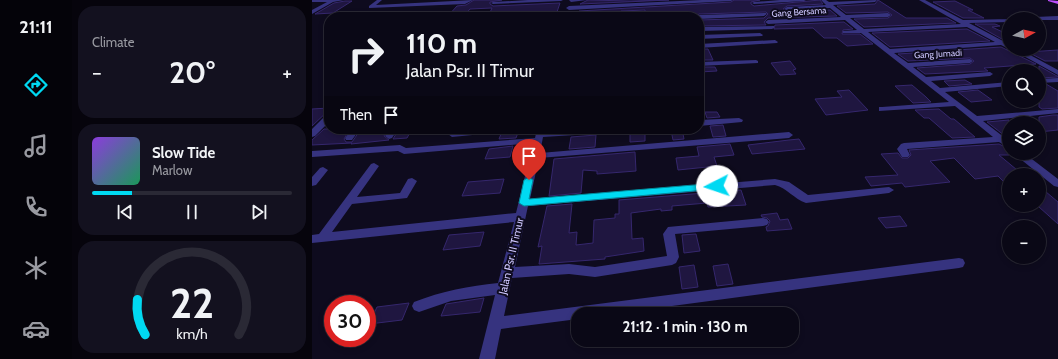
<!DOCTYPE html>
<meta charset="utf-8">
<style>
:root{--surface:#0a0816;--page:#13111f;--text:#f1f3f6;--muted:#999aa1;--line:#2a2935;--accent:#00d9f2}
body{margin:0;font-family:Cabin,sans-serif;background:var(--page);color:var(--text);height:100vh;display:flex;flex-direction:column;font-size:15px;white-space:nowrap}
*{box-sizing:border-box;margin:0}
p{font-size:13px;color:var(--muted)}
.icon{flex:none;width:22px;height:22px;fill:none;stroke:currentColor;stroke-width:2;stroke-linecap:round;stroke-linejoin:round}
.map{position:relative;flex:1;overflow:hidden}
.drawer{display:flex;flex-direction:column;gap:6px;padding:6px;background:#06040c;width:240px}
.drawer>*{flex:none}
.guide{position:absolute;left:12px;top:12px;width:380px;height:122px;border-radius:16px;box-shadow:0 2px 6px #0003,0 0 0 1px var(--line);background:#0a0816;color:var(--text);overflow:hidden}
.needle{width:26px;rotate:82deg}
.tools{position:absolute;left:690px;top:12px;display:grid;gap:8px}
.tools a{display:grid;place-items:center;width:44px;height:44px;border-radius:50%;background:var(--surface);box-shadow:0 2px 6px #0003,0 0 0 1px var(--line);font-size:20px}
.speed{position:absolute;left:12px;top:295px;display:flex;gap:8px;font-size:20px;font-weight:700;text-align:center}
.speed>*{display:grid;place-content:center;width:52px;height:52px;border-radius:50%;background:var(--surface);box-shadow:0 2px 6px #0003,0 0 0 1px var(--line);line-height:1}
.speed .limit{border:6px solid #d22;background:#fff;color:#111}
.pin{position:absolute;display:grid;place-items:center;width:34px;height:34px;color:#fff;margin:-41px -17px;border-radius:50% 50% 50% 0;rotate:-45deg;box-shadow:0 0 4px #0007}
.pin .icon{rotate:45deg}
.me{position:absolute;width:44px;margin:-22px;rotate:266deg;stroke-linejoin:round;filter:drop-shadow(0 0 3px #0008)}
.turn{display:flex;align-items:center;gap:14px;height:84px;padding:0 16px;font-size:18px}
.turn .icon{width:52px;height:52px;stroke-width:2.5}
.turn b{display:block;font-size:28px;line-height:34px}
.then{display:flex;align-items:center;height:38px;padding:0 16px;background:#0003;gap:8px;font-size:15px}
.big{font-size:30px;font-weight:700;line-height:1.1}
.drawer .card{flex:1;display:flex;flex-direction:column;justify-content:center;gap:6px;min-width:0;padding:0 14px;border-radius:16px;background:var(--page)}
.drawer .dial{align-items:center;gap:0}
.dial svg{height:104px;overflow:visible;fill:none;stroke:var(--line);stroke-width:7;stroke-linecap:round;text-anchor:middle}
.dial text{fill:var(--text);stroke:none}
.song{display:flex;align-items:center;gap:12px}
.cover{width:48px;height:48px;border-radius:6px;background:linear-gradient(135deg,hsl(270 70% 55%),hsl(150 70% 35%))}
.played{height:4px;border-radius:2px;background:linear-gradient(90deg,var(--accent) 20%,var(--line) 20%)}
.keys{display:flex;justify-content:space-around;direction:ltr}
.heat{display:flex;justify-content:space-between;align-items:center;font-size:22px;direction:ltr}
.trip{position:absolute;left:259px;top:307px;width:228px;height:40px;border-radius:16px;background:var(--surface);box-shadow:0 2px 6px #0003,0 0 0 1px var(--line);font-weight:700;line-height:40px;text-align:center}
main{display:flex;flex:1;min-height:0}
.dock{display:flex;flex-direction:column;width:72px;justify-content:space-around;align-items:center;background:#040309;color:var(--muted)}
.dock .icon{width:28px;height:28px}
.dock .on{color:var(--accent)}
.dock b{font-size:18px;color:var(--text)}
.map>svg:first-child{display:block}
.building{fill:#1f1640;stroke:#35276d}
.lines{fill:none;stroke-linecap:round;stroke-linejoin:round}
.minor{fill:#36337f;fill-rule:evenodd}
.major{fill:#be4eff;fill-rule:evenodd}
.route{fill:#00d9f2;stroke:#008d9d}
.labels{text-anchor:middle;stroke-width:4;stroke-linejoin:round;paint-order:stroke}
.far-street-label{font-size:9px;fill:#cec7ff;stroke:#0e0b1e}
.street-label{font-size:11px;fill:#cec7ff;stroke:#0e0b1e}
</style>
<main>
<nav class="dock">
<b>21:11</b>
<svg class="icon on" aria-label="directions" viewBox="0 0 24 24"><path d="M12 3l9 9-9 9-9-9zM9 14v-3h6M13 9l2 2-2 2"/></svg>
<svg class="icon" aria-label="music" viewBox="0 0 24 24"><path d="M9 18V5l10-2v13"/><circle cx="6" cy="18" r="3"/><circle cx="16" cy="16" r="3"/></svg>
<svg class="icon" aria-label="phone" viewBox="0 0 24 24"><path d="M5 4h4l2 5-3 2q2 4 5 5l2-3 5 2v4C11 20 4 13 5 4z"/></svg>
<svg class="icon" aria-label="climate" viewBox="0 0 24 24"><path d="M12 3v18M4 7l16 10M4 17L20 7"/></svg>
<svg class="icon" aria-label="car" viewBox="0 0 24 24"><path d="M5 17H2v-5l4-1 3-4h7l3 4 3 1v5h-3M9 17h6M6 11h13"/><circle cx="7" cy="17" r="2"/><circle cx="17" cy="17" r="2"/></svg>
</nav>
<section class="drawer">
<div class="card"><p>Climate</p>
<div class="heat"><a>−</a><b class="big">20°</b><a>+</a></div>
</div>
<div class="card">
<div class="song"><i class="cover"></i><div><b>Slow Tide</b><p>Marlow</p></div></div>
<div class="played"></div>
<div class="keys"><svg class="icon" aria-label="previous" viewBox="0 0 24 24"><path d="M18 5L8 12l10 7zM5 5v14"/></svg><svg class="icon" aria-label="pause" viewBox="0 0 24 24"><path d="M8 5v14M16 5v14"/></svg><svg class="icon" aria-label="next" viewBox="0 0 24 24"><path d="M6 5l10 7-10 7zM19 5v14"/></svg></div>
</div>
<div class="card dial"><svg viewBox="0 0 100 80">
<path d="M14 69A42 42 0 1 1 86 69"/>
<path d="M14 69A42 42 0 0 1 8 42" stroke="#00d9f2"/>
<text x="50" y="56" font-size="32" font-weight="700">22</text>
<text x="50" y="72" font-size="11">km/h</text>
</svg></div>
</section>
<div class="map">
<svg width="746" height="359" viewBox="0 0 746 359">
<rect width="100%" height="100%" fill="#0e0b1e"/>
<!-- building -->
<path class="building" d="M162,0h28l-12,2v2l3,2 67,-3 -3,9 -45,2 -4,2 -20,1 4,-9 -22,1 -7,8h-16l10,-11 9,-1z
M276,0l42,1 39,-1 -89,4z
M422,0h26l-9,2v2l3,2 66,-6 3,4 -36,2 -4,3 4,3 43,-2 7,6 -69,2 -4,4 2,3 -67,1v-6l65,-2 4,-4 -2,-2 -67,2 -4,3h-23l-1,-4h-26v-3l-24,1v3l-14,1v2h-27v-2h-2l1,-4 152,-9z
M566,0l28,18h41l9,5 -92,4 -10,-8 34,-1 4,-3 -4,-3 -42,1 -9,-7 38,-2z
M33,1h7l-19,12 -18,1 19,-11z
M643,1l18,9h-5l16,8h-21l-30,-16z
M532,22l9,7 -10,1 -1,4h18l13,10 -26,2 -10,-8h-13l-11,-10 -39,1 1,-4z
M663,24h20l5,2 -8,1 17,8v8z
M655,29l23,12 -100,6 -18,-14z
M689,47l35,17 -52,4 4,3 -63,3 -8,-6 53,-4 4,-3 -4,-3 -62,3 -10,-7z
M387,49h9l5,11h-14z
M746,50v11h-13l-17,-9z
M478,61l6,8 -3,1 3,4 -16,1 -9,-12z
M727,66l18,10h1v1l-19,1z
M387,67h16l2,4 -18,1z
M653,80l7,4 -23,2 -5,-5z
M727,84h7l12,7v17l-16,1 -3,-2z
M600,85l14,12 5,5 -18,1 -18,-17z
M537,90l19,20 -42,5 -11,-16 27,-2 -5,-6z
M666,90l14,10 -21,2 -13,-10z
M17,108v2l-17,16v-17z
M627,109l12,10h3l21,18 -23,1 -23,-20h-5l-9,-8z
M393,112h12l3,5 -13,1z
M741,115h5v15l-19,2v-15z
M697,120v19l-22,-17z
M411,125l3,11 -13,1 -3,-11z
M12,129h26l-6,10 2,3h6l9,-13h27l-4,7 5,4 -38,4 1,-1 -40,2v-5z
M87,129h13l-5,9 -14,1z
M370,129l2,10 -11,1 -2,-10z
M207,130l-3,8 -17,1 2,-5 6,-3z
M333,132v9l-15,1v-9z
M284,135l-1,12 -26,2 2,-12z
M477,140l10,-1 6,10 -53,5 -4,-9z
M418,144l4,11 -20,2 3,9 -39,4 -2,-12 23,-2 -2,-9z
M687,144l10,5v6h-10l24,20h-14v12l-11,-11 -23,3 -21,-21 -24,3 20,21 -45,5 -3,-4 -31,3 -6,-9 33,-2 -17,-21 17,-1 4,5h6l3,-3 -2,-5z
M201,146l-3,11 -25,2 4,-10z
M323,152l1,19 -39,3v-3l-14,-1 -2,23 -32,3 5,-37z
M192,179l-4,14 -38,3 6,-14z
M727,186l19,16v22l-19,-17z
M429,190l5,15 -38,2 -1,-4 -35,3v4l-11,1v-2l-30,4 1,26 11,-1 1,13 -39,6v2l-66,5 3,-18 -4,1 9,-41 25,-2 -3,29 8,-1 -1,13 17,-2 1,-23 21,-2v-4h4v-14z
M465,213l3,7 8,-1 4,10 -25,2 -1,-4 2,-1 2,-5 -3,-3 -5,-1 -1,-2z
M588,216l7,10 -21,2 -8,-10z
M172,232l-4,14 -37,4 6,-15z
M384,234l4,17 -16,2 -2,-18z
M416,264l5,20 -16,2 -4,-20z
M382,265l4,22 -16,2 -3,-22z
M172,298l-4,14 -39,4 5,-12z
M97,303l-7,17 -33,4 8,-17z"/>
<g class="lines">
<!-- minor -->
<path class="minor" d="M0,0h32l-11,2 -21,12v-4l15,-8h-15z
M65,0h5l-6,5 97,-5 -8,4 -96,4v-2z
M216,0h35l-2,1 -68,3 -2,-1 2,-1z
M257,0h18l-16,2z
M390,0h31l-2,1 -162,9 -3,-2 3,-2z
M468,0h26l-2,1 -50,3 -2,-1 2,-1z
M509,0h5l3,2 48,-2 -2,2 -42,3 13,10 42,-2 3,2 -3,2 -38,1 14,11 97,-5 -42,-24h6l38,20 48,-1h-2v3l-40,1 36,19 4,3v4l-8,-4 -107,8 14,10 62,-4 3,2 -3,2 -57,4 13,10 64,-5 3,2 -3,2 -59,5 9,7 69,-6v4l-64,6 32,24 81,-7v4l-75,8 26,20v7l-10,-6 -92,7 3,6 -2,2h-6l-5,-8 4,-5 3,-1 89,-6 -38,-31 -76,5v-4h3l67,-5 -88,-69h-18v-2l14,-1 -12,-10 -77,4 -3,-2 3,-2 73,-3 -11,-9 -43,3 -3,-2 3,-2 39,-2zM655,27l28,15 -105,7 -22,-17z
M256,13l3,2 -1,1 -61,1 3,-2z
M454,13l1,1 -3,2 -65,3v-2h-3l3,-2z
M746,16v4h-19v-1h-7l3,-2z
M462,26v2l-2,1 -73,2v-4z
M448,33l3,2 -1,1 -63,3v-4z
M463,40l3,2 -1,1 -78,5v-4z
M699,49h8l39,21v5z
M444,60l2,1v2l-59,3v-4z
M746,78v4l-19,1v-4z
M14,115h3v7l-14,14 -3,1v-8z
M427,118l4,2 -1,2 -43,4v-6z
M40,129h8l-8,11h-6l-1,-2z
M78,129h8l-6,9 -3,1 -4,-3z
M165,129h30l-4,3 -51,5 -4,-3 4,-3z
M225,129h8v3l42,-3h40l-4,3 -80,5 -3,16 249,-21 4,3 -4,3 -250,20 -9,41 245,-20 14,3 19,13 81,-8 5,3 -5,3 -83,10c-12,-4 -19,-15 -31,-18l-247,21 -13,61 54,-3 26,3 72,-11 -4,-22 5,-7 95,-9 4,1 2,3 -2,3 -4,1 -88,8 4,23 -3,6 -4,2 -77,12 -26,-3 -57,4 -8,38 455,-58 4,1 2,4 -2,4 -4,1 -347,46h-34v5l-77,10 -6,30h-16l16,-64 -44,6 -32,11 -5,-2 -2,-4 2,-4c28,-11 55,-16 84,-19l16,-61 -202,21v-8l7,-1 52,-70 3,-1 5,3 -22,31 43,-4 8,-14 4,-1 5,3 -10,17 -55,6 -20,28 184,-19 17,-70 -129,11 -6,-3 -86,6v-6l88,-6 6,3 129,-10z
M701,153h11l34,26v8l-4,-1z
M11,167l5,3 -12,15 -4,1v-9l8,-9z"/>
<!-- major -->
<path class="major" d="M736,0l10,1v3l-10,-3z"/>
</g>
<!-- route -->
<path class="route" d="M217,177l4,3 -4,19 188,-16 5,3 -5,3 -193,17 -5,-3 5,-23z"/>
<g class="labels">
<!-- far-street labels -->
<g class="far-street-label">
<text transform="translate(487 12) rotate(-4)" y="3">Gang Bersama</text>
<text transform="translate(626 54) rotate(-3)" y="3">Gang Jumadi</text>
</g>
<!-- street labels -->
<g class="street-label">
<text transform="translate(199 256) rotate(-77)" y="4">Jalan Psr. II Timur</text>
</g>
</g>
</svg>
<div class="tools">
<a><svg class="needle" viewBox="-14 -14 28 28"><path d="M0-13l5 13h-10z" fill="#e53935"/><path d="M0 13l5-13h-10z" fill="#999aa1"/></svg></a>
<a><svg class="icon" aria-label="search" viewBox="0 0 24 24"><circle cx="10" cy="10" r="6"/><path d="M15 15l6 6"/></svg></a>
<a><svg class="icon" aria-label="layers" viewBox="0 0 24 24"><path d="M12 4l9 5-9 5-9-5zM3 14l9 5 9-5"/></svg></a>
<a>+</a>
<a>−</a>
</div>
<div class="speed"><div class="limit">30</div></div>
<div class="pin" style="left:217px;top:180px;background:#d93025"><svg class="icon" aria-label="arrive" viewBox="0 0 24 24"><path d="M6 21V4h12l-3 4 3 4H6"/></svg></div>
<svg class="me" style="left:405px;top:186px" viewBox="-20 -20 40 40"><circle r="19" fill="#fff"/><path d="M0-13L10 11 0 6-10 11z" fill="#00d9f2"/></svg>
<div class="trip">21:12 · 1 min · 130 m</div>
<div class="guide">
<div class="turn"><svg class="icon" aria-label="right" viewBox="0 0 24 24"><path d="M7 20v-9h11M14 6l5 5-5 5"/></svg><div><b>110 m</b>Jalan Psr. II Timur</div></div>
<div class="then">Then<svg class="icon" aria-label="arrive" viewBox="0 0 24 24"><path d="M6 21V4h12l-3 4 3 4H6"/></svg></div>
</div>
</div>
</main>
